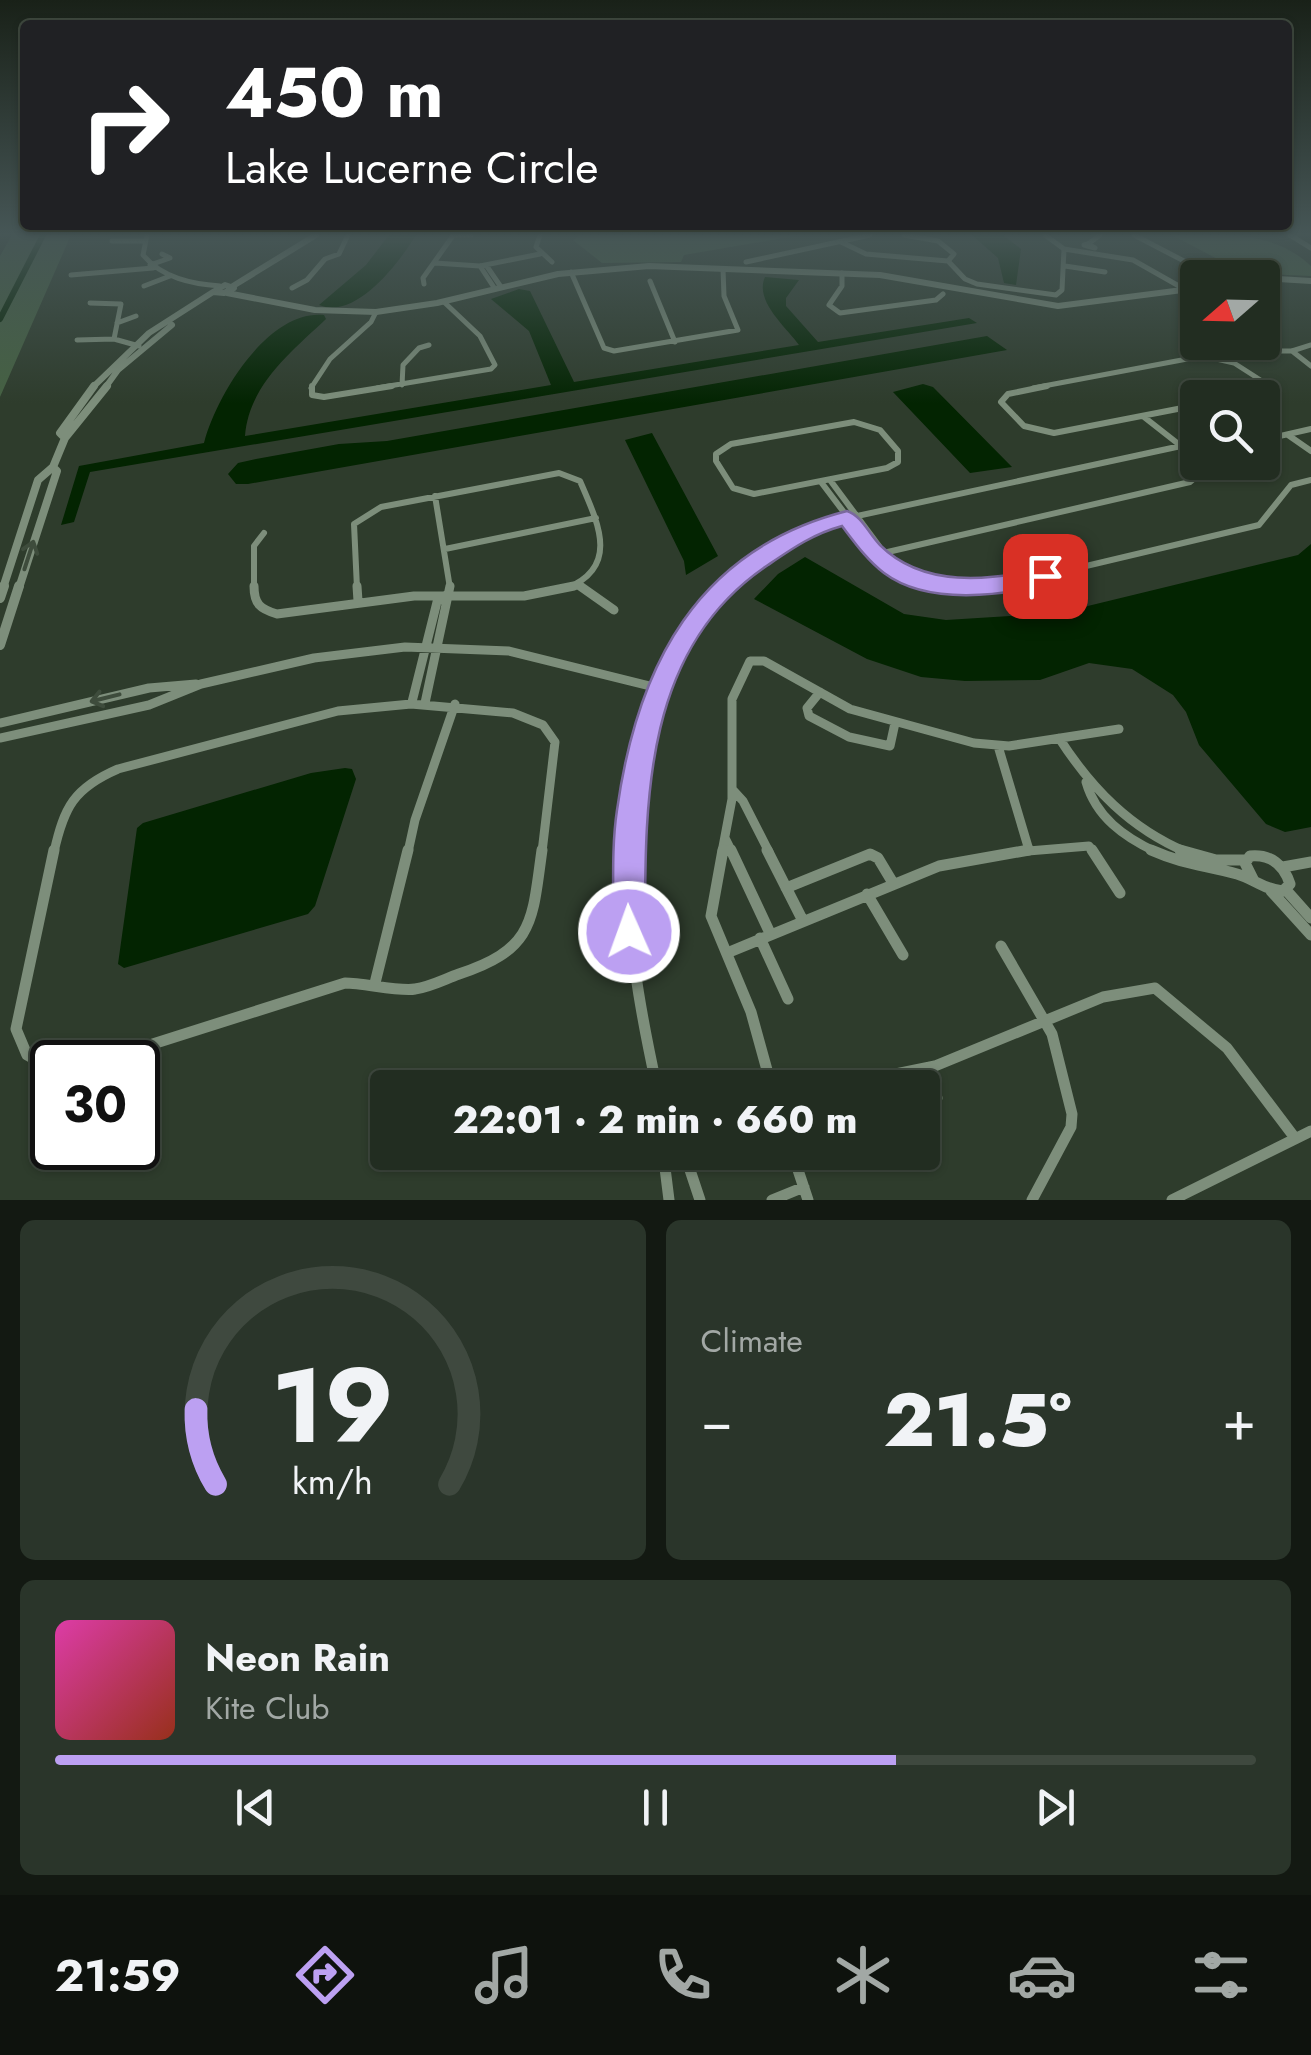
<!DOCTYPE html>
<meta charset="utf-8">
<style>
:root{--surface:#222d21;--page:#2a352a;--text:#f1f3f6;--muted:#a2a8a5;--line:#3f493f;--accent:#bca0f2}
body{margin:0;font-family:Jost,sans-serif;background:var(--page);color:var(--text);height:100vh;display:flex;flex-direction:column;font-size:38px;white-space:nowrap}
*{box-sizing:border-box;margin:0}
p{font-size:32px;color:var(--muted)}
.icon{flex:none;width:55px;height:55px;fill:none;stroke:currentColor;stroke-width:2;stroke-linecap:round;stroke-linejoin:round}
.map{position:relative;height:1200px;overflow:hidden}
.panel{display:flex;flex-direction:column;gap:20px;padding:20px;background:#131912;flex:1}
.panel>*{flex:none}
.hud{position:absolute;left:20px;top:20px;width:1272px;height:210px;border-radius:10px;box-shadow:0 2px 8px #0004,0 0 0 2px var(--line);background:#202124;color:#fff;overflow:hidden}
.needle{width:65px;rotate:250deg}
.tools{position:absolute;left:1180px;top:260px;display:grid;gap:20px}
.tools a{display:grid;place-items:center;width:100px;height:100px;border-radius:10px;background:var(--surface);box-shadow:0 2px 8px #0004,0 0 0 2px var(--line);font-size:50px}
.speed{position:absolute;left:30px;top:1040px;display:flex;gap:20px;font-size:50px;font-weight:700;text-align:center}
.speed>*{display:grid;place-content:center;width:130px;height:130px;border-radius:50%;background:var(--surface);box-shadow:0 2px 8px #0004,0 0 0 2px var(--line);line-height:1}
.speed .limit{border:5px solid #111;border-radius:15px;background:#fff;color:#111}
.pin{position:absolute;display:grid;place-items:center;width:85px;height:85px;color:#fff;margin:-42px;border-radius:20px;box-shadow:0 5px 15px #0006}
.me{position:absolute;width:110px;margin:-55px;rotate:358deg;stroke-linejoin:round;filter:drop-shadow(0 0 8px #0008)}
.turn{display:flex;align-items:center;gap:35px;height:210px;padding:0 40px;font-size:45px}
.turn .icon{width:130px;height:130px;stroke-width:2.5}
.turn b{display:block;font-size:70px;line-height:85px}
.big{font-size:75px;font-weight:800;line-height:1.1}
.panel .card{flex:1;display:flex;flex-direction:column;justify-content:center;gap:15px;min-width:0;padding:0 35px;border-radius:15px;background:var(--page)}
.panel .dial{align-items:center;gap:0}
.dial svg{height:260px;overflow:visible;fill:none;stroke:var(--line);stroke-width:7;stroke-linecap:round;text-anchor:middle}
.dial text{fill:var(--text);stroke:none}
.song{display:flex;align-items:center;gap:30px}
.cover{width:120px;height:120px;border-radius:15px;background:linear-gradient(135deg,hsl(320 70% 55%),hsl(10 70% 35%))}
.played{height:10px;border-radius:5px;background:linear-gradient(90deg,var(--accent) 70%,var(--line) 70%)}
.keys{display:flex;justify-content:space-around;direction:ltr}
.heat{display:flex;justify-content:space-between;align-items:center;font-size:55px;direction:ltr}
.panel .tiles{flex:1;display:grid;gap:20px;grid-template-columns:1fr 1fr}
.card:last-child{grid-column:span 2}
.trip{position:absolute;left:370px;top:1070px;width:570px;height:100px;border-radius:10px;background:var(--surface);box-shadow:0 2px 8px #0004,0 0 0 2px var(--line);font-weight:800;line-height:100px;text-align:center}
.tabs{display:flex;height:160px;justify-content:space-around;align-items:center;background:#0e120d;color:var(--muted)}
.tabs .icon{width:70px;height:70px}
.tabs .current{color:var(--accent)}
.tabs b{font-size:45px;color:var(--text)}
.map>svg:first-child{display:block}
.green{fill:#456142}
.water{fill:#032401}
.lines{fill:none;stroke-linecap:round;stroke-linejoin:round}
.canal{stroke:#032401;stroke-width:6}
.minor-far3{stroke:#7d8e7b;stroke-width:5}
.minor-far2{stroke:#7d8e7b;stroke-width:6}
.minor-far1{stroke:#7d8e7b;stroke-width:9}
.minor{stroke:#7d8e7b;stroke-width:11}
.tertiary-far2{stroke:#7d8e7b;stroke-width:6}
.tertiary-far1{stroke:#7d8e7b;stroke-width:8}
.tertiary{stroke:#7d8e7b;stroke-width:10}
.oneway{stroke:#3e4c3c}
.route{fill:#bca0f2;stroke:#7a689d;stroke-width:2.5}
</style>
<div class="map">
<svg width="1311" height="1200" viewBox="0 0 1311 1200">
<rect width="100%" height="100%" fill="#2e3c2c"/>
<!-- green -->
<path class="green" d="M12,235h59l-71,162v-141z
M580,235h221l-117,20 -3,7 -79,1 -29,-23z
M1172,235c50,0 100,-6 139,31v10l-67,-3z"/>
<!-- water -->
<path class="water" d="M389,235h27c-18,29 -60,85 -97,70l47,-40z
M972,235h31l18,14 -5,36 -12,-2 -6,-25z
M765,277l34,3 -13,18v8l32,36 151,-24 8,5 -887,149 -16,50 -13,3 18,-59 125,-23c12,-47 64,-134 120,-128l2,4c-35,33 -77,66 -81,117l306,-51 -22,-54 -38,-32 28,-10 11,2 44,91 225,-37c-13,-18 -45,-44 -34,-68z
M987,336l20,14 -759,134h-12l-8,-10 10,-11 18,-4 83,-15 48,-3z
M923,384l10,3 79,80 -42,6 -77,-81z
M652,433l66,123 -32,19 -2,-14 -59,-121z
M1311,544v283l-26,5 -19,-8 -67,-79 -13,-33 -13,-17 -41,-26 -43,-6 -49,17 -75,1 -44,-4 -54,-18 -113,-60 24,-25 27,-17 99,57 42,6 113,-7 239,-58z
M345,768l7,1 4,10 -41,127 -7,8 -184,54 -6,-4 19,-136 6,-5 168,-50z"/>
<g class="lines">
<!-- canal -->
<path class="canal" d="M0,319l43,-84"/>
<!-- minor-far3 -->
<path class="minor-far3" d="M147,235l-4,20c19,23 49,29 77,31
M453,235h18
M540,235l-4,12 16,15
M904,235l34,6 16,13 -6,7
M1045,235l19,14 69,11 53,30
M1134,235l73,38
M1290,235l21,13
M112,241h33
M841,242l25,12 82,7
M1088,244l7,4 -11,-3z
M1088,244l12,-9
M948,261l17,18 12,5 79,11 6,-5 2,-41
M746,262l124,-27
M435,263l45,3 60,-12
M150,265l20,-7 -8,-4
M486,265l15,22
M480,266l15,23
M1065,266l40,6
M571,272l33,76 10,3 124,-21 -14,-34 -1,-27
M842,273v13l-13,19 11,8 96,-13 7,-6
M71,275l82,-7
M650,281l25,61
M424,284l-1,-6 29,-41
M144,286l26,-10
M292,288l15,-8 18,-21 14,-5 9,-19
M90,303l31,1 -7,35 25,7
M117,323l19,-7
M77,340l37,-1
M1263,351h29l19,-6
M1292,351l19,15
M402,385l1,-20 16,-17 10,-3
M311,388l19,-29 41,-37 5,-10
M377,388l114,-19 4,-4 -15,-29 -36,-34
M1033,388l170,-32 31,7 28,18 -3,7"/>
<!-- minor-far2 -->
<path class="minor-far2" d="M312,386v9l12,2 68,-11
M1047,386l-39,8 -7,8 23,24 30,7 144,-28
M1233,398l25,-6 2,-6
M1144,417l37,29 17,7
M854,422l26,8 18,21v11l-11,6 -133,26 -21,-6 -17,-27v-7l15,-10z
M1288,435l23,16
M1262,440l49,-11
M830,480l49,66v8
M821,482l50,66 24,22 34,14h81l249,-59 32,-40 20,-5
M435,496l15,92
M445,549l151,-31
M879,554l311,-72 23,-20
M578,584l6,4
M254,588v-42l10,-13
M357,588l-3,-64 27,-17 178,-34 21,8c17,40 41,85 -13,107
M723,588l14,-16 83,-48 361,-78"/>
<!-- minor-far1 -->
<path class="minor-far1" d="M254,586c0,18 6,23 23,28l137,-18h110l50,-10
M357,586l1,15
M580,586l34,24
M820,692l-13,16 2,8 40,21 41,9 5,-23
M412,702l25,-100 9,-7
M425,703l25,-117
M0,723l149,-35 47,-4
M0,738l149,-33 52,-21 113,-26 91,-11 104,4 149,37
M1059,738c33,51 71,90 127,114
M998,746l31,104
M1086,782c10,35 38,55 70,70
M732,789l11,12 26,51
M725,838l7,14
M54,852c10,-45 20,-64 64,-83l220,-58 73,-7 102,9 30,12 12,17 -13,110
M408,852l7,-32 40,-116
M629,852c6,-75 14,-160 60,-225 10,-14 24,-28 36,-41
M722,852l10,-53v-100l18,-38h14l86,48 124,34 35,3 110,-17
M1015,852l74,-6 4,6"/>
<!-- minor -->
<path class="minor" d="M629,850c-4,80 11,160 28,238
M723,850l-12,66 40,96 21,76
M731,850l39,83
M767,850l35,69
M1092,850l28,43
M1151,850c34,15 54,15 86,24 17,5 28,16 46,17l7,-7c-6,-19 -19,-30 -40,-28l-5,7 9,18
M1180,850l36,10h30
M1283,867l28,-5
M786,888l84,-34 8,4 15,25
M1286,890l25,28
M1271,891l40,44
M867,894l36,61
M760,938l28,61
M1001,946l51,88 20,80 -1,13 -39,73
M727,953l212,-87 90,-16
M375,983l33,-133
M96,1062l249,-79c19,0 55,9 70,6 15,-2 30,-10 44,-15 76,-25 73,-53 83,-124
M52,1069l-25,-14 -11,-26 38,-179
M827,1088l108,-22 168,-69 52,-9 72,60 68,90
M922,1135l15,-37 -8,-31
M663,1152l6,48
M684,1152l16,48
M792,1152l16,48
M772,1200l32,-13
M1172,1200l139,-69"/>
<!-- tertiary-far2 -->
<path class="tertiary-far2" d="M1262,278l49,3
M225,285l9,3 -10,5 -11,-1z
M233,286l83,-51
M227,293l88,17 61,2 61,-9 121,-29 91,-8 231,9 178,31 140,-18
M92,388l57,-55 64,-41
M105,388l13,-18 54,-45"/>
<!-- tertiary-far1 -->
<path class="tertiary-far1" d="M65,438l42,-52
M3,588l35,-108 15,-13
M19,588l38,-117 -4,-4 12,-29 -5,-5 34,-47"/>
<!-- tertiary -->
<path class="tertiary" d="M0,598l4,-12
M0,645l19,-59"/>
</g>
<!-- one-way arrows -->
<defs><path id="oneway-shaft" d="M-6 0H5M1.5-3L5.5 0L1.5 3" fill="none" stroke-width="1.6" stroke-linecap="round" stroke-linejoin="round" transform="scale(2.5)"/></defs>
<g class="oneway">
<use href="#oneway-shaft" transform="translate(29 555) rotate(-72)"/>
<use href="#oneway-shaft" transform="translate(105 698) rotate(166)"/>
</g>
<!-- sky -->
<linearGradient id="sky" x2="0" y2="1"><stop stop-color="#192118"/><stop offset="0.58" stop-color="#465656"/><stop offset="1" stop-color="#465656" stop-opacity="0"/></linearGradient>
<rect width="1311" height="403" fill="url(#sky)"/>
<!-- route -->
<path class="route" d="M847,511c15,5 22,23 33,34 43,43 109,36 165,23l11,8 -3,6c-49,14 -125,24 -169,-9 -17,-13 -29,-30 -42,-47 -29,8 -49,22 -74,39 -124,83 -123,233 -123,367l-5,11 -11,5 -11,-5 -5,-11c1,-40 -2,-83 4,-122 20,-144 80,-261 230,-299z"/>
</svg>
<div class="tools">
<a><svg class="needle" viewBox="-14 -14 28 28"><path d="M0-13l5 13h-10z" fill="#e53935"/><path d="M0 13l5-13h-10z" fill="#a2a8a5"/></svg></a>
<a><svg class="icon" aria-label="search" viewBox="0 0 24 24"><circle cx="10" cy="10" r="6"/><path d="M15 15l6 6"/></svg></a>
</div>
<div class="speed"><div class="limit">30</div></div>
<div class="pin" style="left:1045px;top:576px;background:#d93025"><svg class="icon" aria-label="arrive" viewBox="0 0 24 24"><path d="M6 21V4h12l-3 4 3 4H6"/></svg></div>
<svg class="me" style="left:629px;top:932px" viewBox="-20 -20 40 40"><circle r="17" fill="#bca0f2" stroke="#fff" stroke-width="3"/><path d="M0-11L8 9 0 5-8 9z" fill="#fff"/></svg>
<div class="trip">22:01 · 2 min · 660 m</div>
<div class="hud">
<div class="turn"><svg class="icon" aria-label="right" viewBox="0 0 24 24"><path d="M7 20v-9h11M14 6l5 5-5 5"/></svg><div><b>450 m</b>Lake Lucerne Circle</div></div>
</div>
</div>
<section class="panel">
<div class="tiles">
<div class="card dial"><svg viewBox="0 0 100 80">
<path d="M14 69A42 42 0 1 1 86 69"/>
<path d="M14 69A42 42 0 0 1 8 46" stroke="#bca0f2"/>
<text x="50" y="56" font-size="32" font-weight="700">19</text>
<text x="50" y="72" font-size="11">km/h</text>
</svg></div>
<div class="card"><p>Climate</p>
<div class="heat"><a>−</a><b class="big">21.5°</b><a>+</a></div>
</div>
<div class="card">
<div class="song"><i class="cover"></i><div><b>Neon Rain</b><p>Kite Club</p></div></div>
<div class="played"></div>
<div class="keys"><svg class="icon" aria-label="previous" viewBox="0 0 24 24"><path d="M18 5L8 12l10 7zM5 5v14"/></svg><svg class="icon" aria-label="pause" viewBox="0 0 24 24"><path d="M8 5v14M16 5v14"/></svg><svg class="icon" aria-label="next" viewBox="0 0 24 24"><path d="M6 5l10 7-10 7zM19 5v14"/></svg></div>
</div>
</div>
</section>
<nav class="tabs">
<b>21:59</b>
<svg class="icon current" aria-label="directions" viewBox="0 0 24 24"><path d="M12 3l9 9-9 9-9-9zM9 14v-3h6M13 9l2 2-2 2"/></svg>
<svg class="icon" aria-label="music" viewBox="0 0 24 24"><path d="M9 18V5l10-2v13"/><circle cx="6" cy="18" r="3"/><circle cx="16" cy="16" r="3"/></svg>
<svg class="icon" aria-label="phone" viewBox="0 0 24 24"><path d="M5 4h4l2 5-3 2q2 4 5 5l2-3 5 2v4C11 20 4 13 5 4z"/></svg>
<svg class="icon" aria-label="climate" viewBox="0 0 24 24"><path d="M12 3v18M4 7l16 10M4 17L20 7"/></svg>
<svg class="icon" aria-label="car" viewBox="0 0 24 24"><path d="M5 17H2v-5l4-1 3-4h7l3 4 3 1v5h-3M9 17h6M6 11h13"/><circle cx="7" cy="17" r="2"/><circle cx="17" cy="17" r="2"/></svg>
<svg class="icon" aria-label="filters" viewBox="0 0 24 24"><path d="M4 7h16M4 17h16"/><circle cx="9" cy="7" r="2"/><circle cx="15" cy="17" r="2"/></svg>
</nav>
